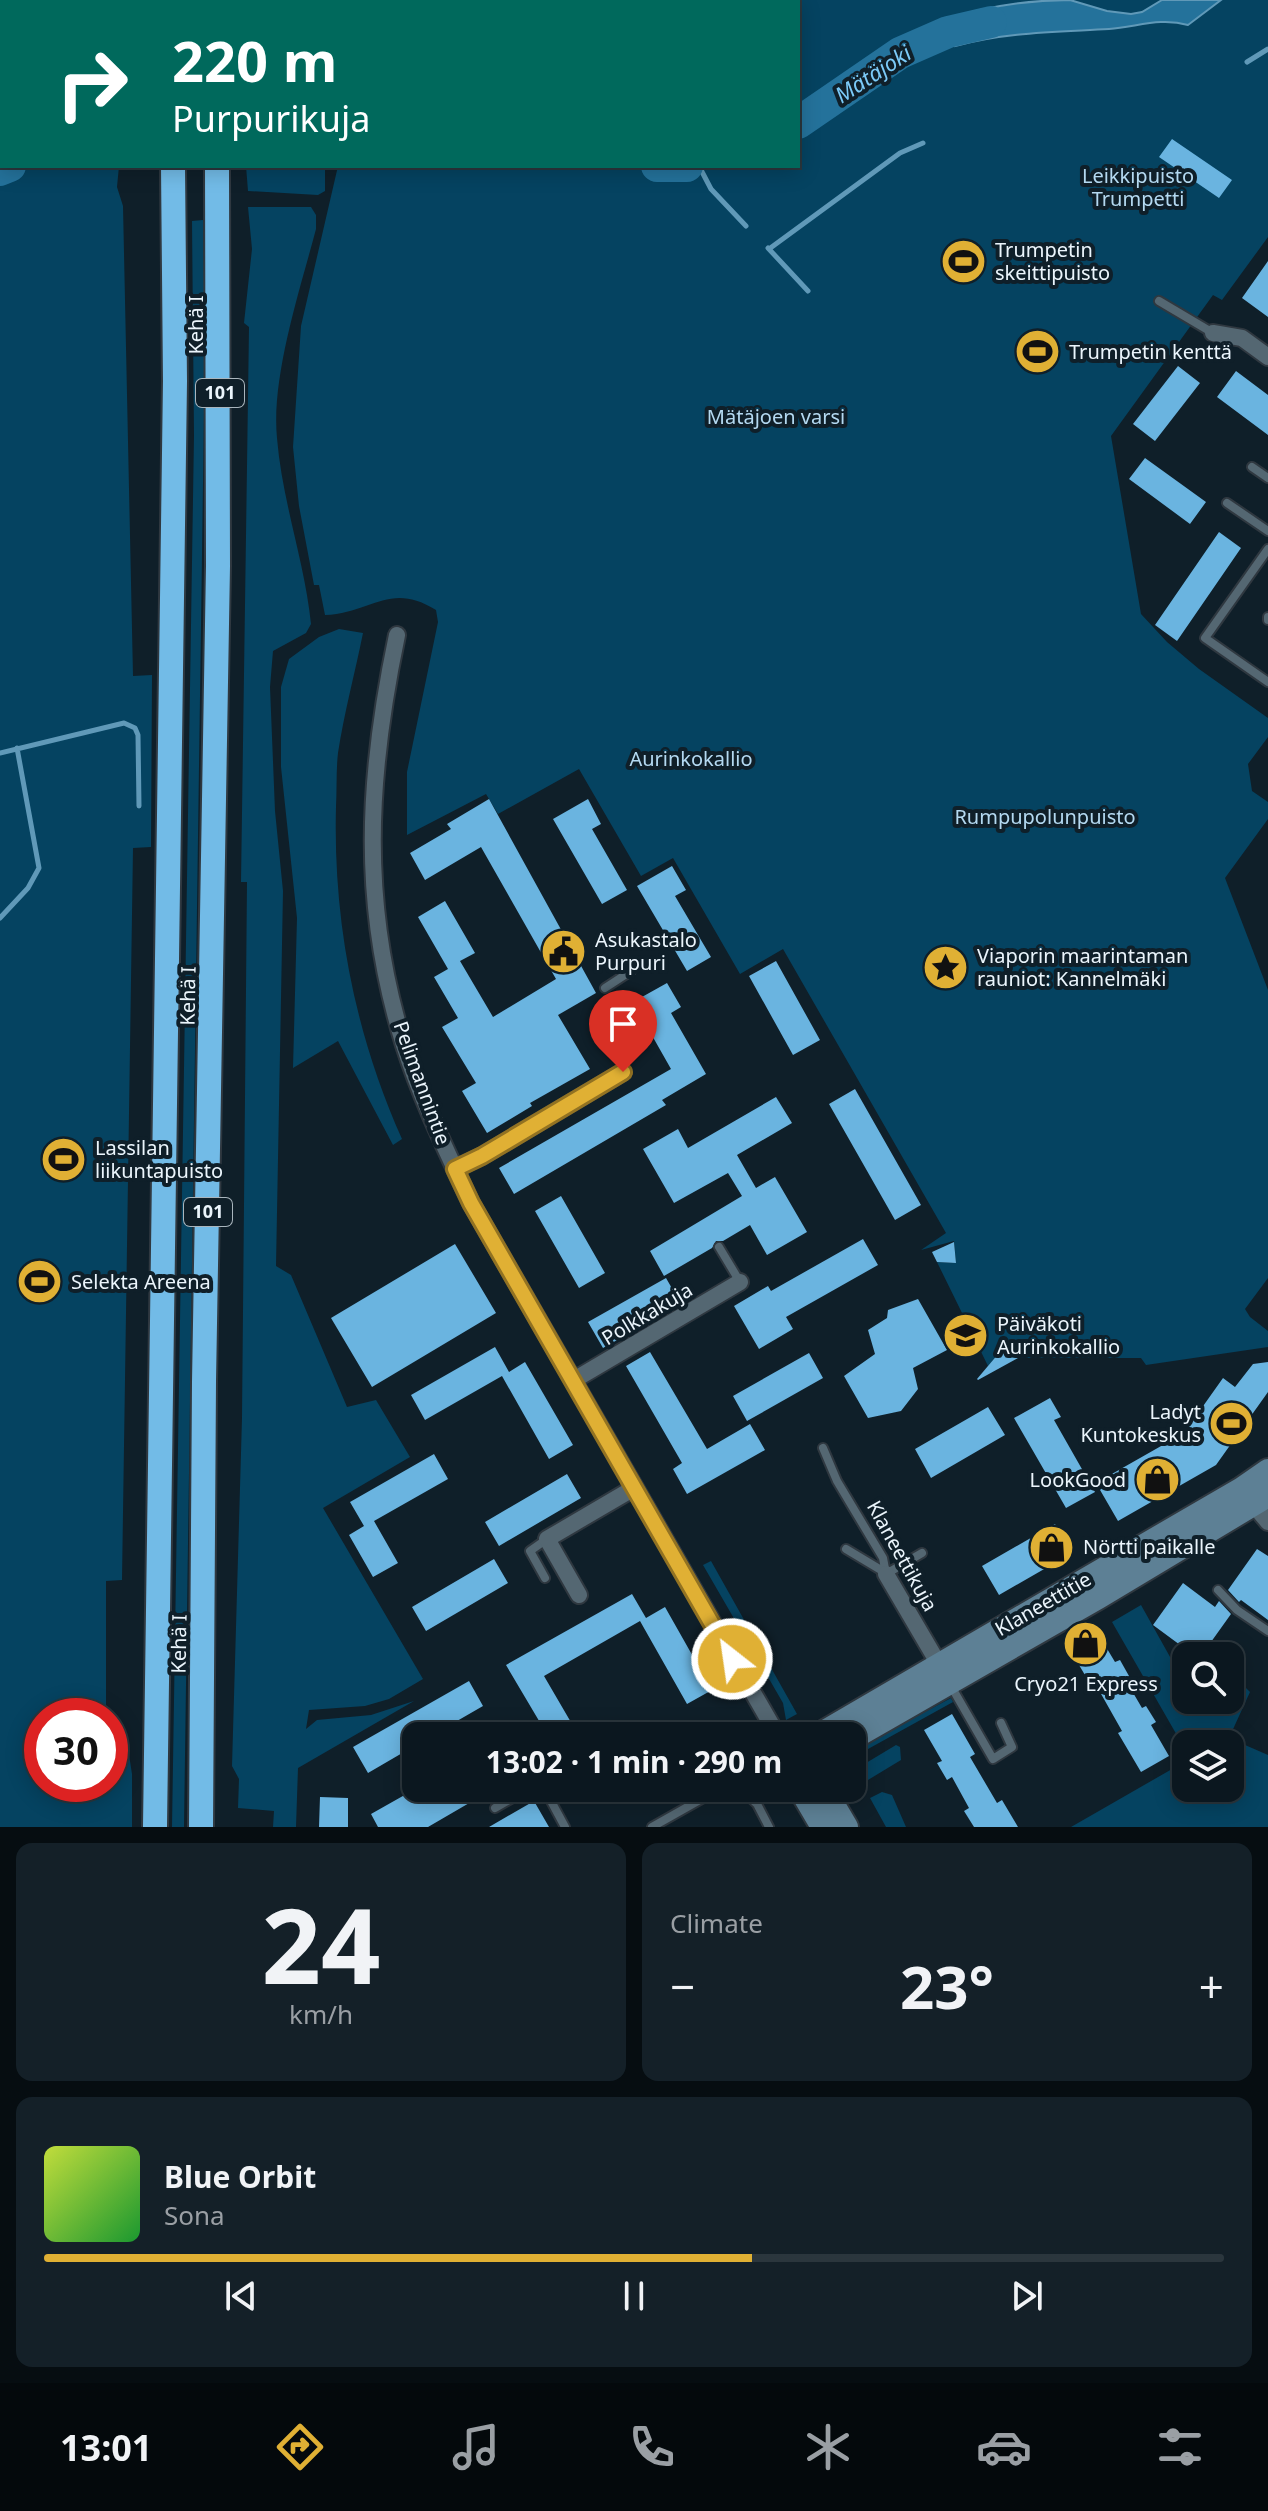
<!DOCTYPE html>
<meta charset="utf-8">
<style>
:root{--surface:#0b171f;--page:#142028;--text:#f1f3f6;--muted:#9a9fa4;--line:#2b363d;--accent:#e0b034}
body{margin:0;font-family:"Noto Sans",sans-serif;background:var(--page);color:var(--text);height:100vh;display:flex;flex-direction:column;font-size:30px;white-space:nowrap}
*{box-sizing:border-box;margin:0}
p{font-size:26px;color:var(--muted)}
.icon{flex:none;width:44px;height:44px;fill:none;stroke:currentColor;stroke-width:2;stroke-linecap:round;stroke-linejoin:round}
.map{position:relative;height:1827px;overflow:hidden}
.drawer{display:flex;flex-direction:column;gap:16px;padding:16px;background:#060d11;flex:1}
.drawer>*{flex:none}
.top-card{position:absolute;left:0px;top:0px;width:800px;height:168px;box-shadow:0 4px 20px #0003,0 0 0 2px var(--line);background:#00695c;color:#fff;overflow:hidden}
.fabs{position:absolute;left:1172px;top:1642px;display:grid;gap:16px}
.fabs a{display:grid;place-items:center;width:72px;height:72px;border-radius:16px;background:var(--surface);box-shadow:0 4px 20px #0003,0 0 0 2px var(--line);font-size:40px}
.speed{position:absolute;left:24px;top:1698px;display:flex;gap:16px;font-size:40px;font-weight:700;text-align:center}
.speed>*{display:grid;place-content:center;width:104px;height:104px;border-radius:50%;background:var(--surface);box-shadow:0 4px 20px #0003,0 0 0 2px var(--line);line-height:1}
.speed .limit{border:12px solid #d22;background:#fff;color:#111}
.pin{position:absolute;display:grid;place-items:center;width:68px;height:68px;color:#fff;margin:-82px -34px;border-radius:50% 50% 50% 0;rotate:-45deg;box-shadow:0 0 8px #0007}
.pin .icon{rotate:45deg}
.me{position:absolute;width:88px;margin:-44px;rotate:330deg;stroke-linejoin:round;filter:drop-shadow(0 0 6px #0008)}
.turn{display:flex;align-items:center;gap:28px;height:168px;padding:0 40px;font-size:36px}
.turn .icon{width:104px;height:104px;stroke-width:2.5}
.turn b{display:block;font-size:56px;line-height:68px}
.big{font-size:60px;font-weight:700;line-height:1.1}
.drawer .card{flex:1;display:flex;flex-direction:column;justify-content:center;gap:12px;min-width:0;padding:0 28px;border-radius:16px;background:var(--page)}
.drawer .dial{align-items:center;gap:0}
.dial b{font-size:104px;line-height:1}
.song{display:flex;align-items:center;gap:24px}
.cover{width:96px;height:96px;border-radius:12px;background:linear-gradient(135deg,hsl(70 70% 55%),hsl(130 70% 35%))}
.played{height:8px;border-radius:4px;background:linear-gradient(90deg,var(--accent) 60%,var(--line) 60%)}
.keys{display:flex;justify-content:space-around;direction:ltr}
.heat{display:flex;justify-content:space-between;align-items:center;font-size:44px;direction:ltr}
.drawer .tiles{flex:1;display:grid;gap:16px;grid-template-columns:1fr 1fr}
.card:last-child{grid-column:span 2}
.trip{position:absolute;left:402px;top:1722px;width:464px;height:80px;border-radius:16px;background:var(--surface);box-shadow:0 4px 20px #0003,0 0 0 2px var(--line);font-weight:700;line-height:80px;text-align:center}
.dock{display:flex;height:128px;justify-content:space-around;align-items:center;background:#04090c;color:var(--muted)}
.dock .icon{width:56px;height:56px}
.dock .active{color:var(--accent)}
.dock b{font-size:36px;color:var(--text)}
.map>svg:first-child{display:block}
.green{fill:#054361}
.water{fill:#24729b;stroke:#6099b8;stroke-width:2}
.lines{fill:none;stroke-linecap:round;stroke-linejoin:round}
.stream{stroke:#6099b8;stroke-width:5}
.river{stroke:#24729b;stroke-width:32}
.building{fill:#6ab4e0}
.lane-casing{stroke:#2f3840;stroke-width:12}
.street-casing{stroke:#2f3840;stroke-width:20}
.secondary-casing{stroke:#2f3840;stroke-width:28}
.highway-casing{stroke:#2f3840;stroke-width:28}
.lane{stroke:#546772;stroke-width:8}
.street{stroke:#546772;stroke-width:16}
.secondary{stroke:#5d8095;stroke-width:24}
.highway{stroke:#72bbe7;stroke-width:24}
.route-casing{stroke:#927222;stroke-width:20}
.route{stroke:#e0b034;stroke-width:14}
.labels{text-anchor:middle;stroke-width:8;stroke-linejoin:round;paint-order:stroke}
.shield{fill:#0f1f29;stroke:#a9b5bd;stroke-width:2}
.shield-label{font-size:18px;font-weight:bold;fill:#ebf5fc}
.park-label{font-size:20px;fill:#b4d9f1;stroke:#0f1f29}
.poi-label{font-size:20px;fill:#ebf5fc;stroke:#0f1f29;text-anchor:start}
.street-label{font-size:20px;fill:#ebf5fc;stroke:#0f1f29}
.water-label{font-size:22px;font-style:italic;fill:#7bcaf8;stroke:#0f1f29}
</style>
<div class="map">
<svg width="1268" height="1827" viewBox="0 0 1268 1827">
<rect width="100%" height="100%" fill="#0f1f29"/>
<!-- green -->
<path class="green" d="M365,0h903v237l-46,63 -9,-5 -102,141 30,178 26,28 32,27 69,49v19l-20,27 4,27 16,11v17l-43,59 43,112v288l-23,31 5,8 18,14v16l-122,18 -5,-7h-123l-14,-11 -16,19 -51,-104 19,1 -2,-22 -33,9 25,-17 -163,-284 -43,25 -67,-116 -32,18 -62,-107 -81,45 -12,-20 -79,41v-63l31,-150 -2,-12c-46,-29 -64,3 -111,5l-6,-30h-5l-15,-79 -6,-59 8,-121 37,-160h460v-164h-433z
M0,125h2v41h117l-2,21 6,19 10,470 19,-1 -1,172 -18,1 -11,732 -16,1v135h-64v68h68v-51l16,2 6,39v53h-132z
M246,166h79v25l-7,4 -70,-4z
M248,207h63l5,8v14c-16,61 -45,148 -39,209 5,63 28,125 34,186l-5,9 -33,18 -3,36 5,124 8,80 -7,375 15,9 56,132 29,-7 34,57 -87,51 100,171 -34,20 -24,7 -56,4 -3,19 11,-9 54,-5 43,-14 -116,67 -2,59h-23l1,-16 -36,-3 1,-29 -7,-13 10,-348 5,-536h-6l8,-555 -5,-4 8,-74z
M203,220l2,123 -21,1484h-12l22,-1392 -2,-214z
M339,629l24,4c-8,40 -19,80 -25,120 -2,17 -1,36 -2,54 -3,115 19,227 66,332l-9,6 -55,-104 -45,27 4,-150 -16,-151v-80l8,-28 30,-22z
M711,1561l86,153 -11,6 -3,-17 -80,-138z
M1141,1605l33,59 12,6v30h44v-28l20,20 -21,46 39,17v72h-197l115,-66v27h44v-44h-44v7l-74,-129z
M951,1698l2,4 -94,52 -3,-5z
M896,1745l4,2 1,13 -38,23 -3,-8 1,-9z
M882,1792l10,3 14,32h-20l-16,-29z"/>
<!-- water -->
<path class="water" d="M1070,0l37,11 24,3 11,-2 20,-12h59l-33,25c-28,-8 -51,2 -79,4 -52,3 -105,3 -154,17l-12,-26c41,-13 85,-20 127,-20z"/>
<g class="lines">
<!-- stream -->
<path class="stream" d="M65,0l1,2
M329,2l1,-2
M372,2l1,-2
M503,2l1,-2
M1247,62l21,-13
M699,166l12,23 35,37
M768,248l40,43
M769,249l131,-96 23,-10
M0,753l124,-30 11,5 3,7 1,71
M0,918l28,-30 11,-20 -22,-120"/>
<!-- river -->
<path class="river" d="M798,123l102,-70 48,-21 43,-10
M657,166h30
M0,170l10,-4"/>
</g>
<!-- building -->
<path class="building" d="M1172,139l60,41 -13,18 -60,-41z
M1268,261v56l-26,-19z
M1178,366l22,17 -45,58 -22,-17z
M1236,371l32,24v40l-51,-38z
M1145,458l61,44 -16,22 -61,-45z
M1219,532l22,16 -64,93 -22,-16z
M489,799l107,194 -38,22 32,54 -60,34 2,3 -45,27 -25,-42 14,-8 -34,-56 16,-9 -24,-41 14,-8 -30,-52 27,-16 30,52 -15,8 33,56 63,-38 -75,-132 -56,33 -15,-27 41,-24 -4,-5z
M588,799l13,25 -9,5 35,61 -25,14 -49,-85z
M672,866l14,24 -11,6 36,61 -24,14 -50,-85z
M776,961l44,79 -27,15 -44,-79z
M667,983l14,24 -10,6 35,61 -44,26 4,5 -152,89 -15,-26 172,-99 -38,-67z
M855,1089l66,116 -26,15 -66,-116z
M776,1097l16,26 -55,32 19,33 19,-11 32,55 -40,23 -17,-30 -27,16h-7l-4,7 -48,28 -14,-25 92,-55 -14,-23 -54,30 -31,-54 35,-20 10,19z
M561,1196l44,77 -26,15 -44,-77z
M863,1239l15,26 -92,52 7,12 -34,20 -25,-43 34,-20 3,5z
M954,1242l2,21 -19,-1 -5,-10z
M455,1244l41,69 -124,74 -41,-69z
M666,1278l15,26 -78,44 -15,-26z
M918,1299l29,51 -34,18 5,21 -17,22 -33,7 -24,-42 31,-22 -7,-24 19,-12 1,-8z
M495,1347l14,25 16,-10 48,83 -24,14 -47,-83 -77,44 -14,-25z
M1004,1347l14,11 -40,22 -1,-1z
M650,1352l57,97 43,-25 15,26 -78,44 -14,-25 9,-6 -56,-97z
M809,1353l14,25 -76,43 -14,-25z
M1268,1362v30l-52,73 -98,56 -22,-38 88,-50 39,-55 12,9 18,-23z
M1050,1398l11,19 -7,3 41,72 -29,16 -52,-90z
M988,1407l17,28 -74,43 -16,-29z
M434,1454l14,25 -74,42 24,42 -25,14 -24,-42 15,-9 -14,-24z
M567,1474l14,24 -82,48 -14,-24z
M1055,1524l17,29 -73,42 -17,-29z
M1257,1549l11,7v64l-27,-20 -2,2 -11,-12z
M494,1559l14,24 -82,48 -14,-24z
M1183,1583l32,24 4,-6 12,13 -30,42h-6l-42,-31z
M632,1594l14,24 19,-11 47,83 -25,14 -47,-83 -96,55 35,60h-31l-42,-71z
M1097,1632l18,30 5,-2 9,16 -4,3 17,29 4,-2 10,16 -5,3 18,31 -28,16 -23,-39 4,-2 -26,-46 -4,2 -23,-39z
M469,1681l14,25 -52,30h-15v9l-48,28 -15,-26z
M952,1714l23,40 -5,3 27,46 5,-3 16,27h-44l-10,-16 5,-3 -17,-31 -5,3 -10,-17 5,-2 -18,-31z
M417,1788h78l-67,39h-50l-7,-13z
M577,1788h38l-29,16z
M320,1797l28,1v29h-29z
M534,1801l15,26h-60z"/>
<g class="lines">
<defs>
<path id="lane" d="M1159,301l54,32
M1252,467l16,11
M1227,503l41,28
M1268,549l-63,89 63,44
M1268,617v3
M605,988l26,-17
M719,1247l21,35
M823,1448l14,33 46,77 3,16
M846,1549l40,24
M886,1574l36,-21
M545,1578l-15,-27 17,-12
M1218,1590l19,20 31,21
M951,1686l42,73 19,-12 -11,-24
M544,1788l21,39
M740,1788l17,16 12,23
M495,1808l35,-20
M652,1827l69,-39"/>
<path id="street" d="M1213,333l29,5 26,19
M397,635c-30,143 -37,269 7,410 17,54 43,107 67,158l307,533
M455,1169l27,-13 141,-84
M574,1380l166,-98
M1247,1497l21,25
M886,1574l58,99
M579,1595l-32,-56 87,-51"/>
<path id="secondary" d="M818,1736l424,-247 26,-18
M852,1738l246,-141 170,-102
M800,1788l23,39
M823,1788l23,39"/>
<path id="highway" d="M154,0l1,2
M211,0v2
M155,1827l20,-1446 -2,-215
M201,1827l3,-445 14,-816 -1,-400"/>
</defs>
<!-- lane casing -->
<use href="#lane" class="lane-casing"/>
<!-- street casing -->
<use href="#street" class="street-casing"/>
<!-- secondary casing -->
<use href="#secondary" class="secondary-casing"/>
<!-- highway casing -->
<use href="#highway" class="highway-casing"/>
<!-- lane -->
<use href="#lane" class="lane"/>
<!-- street -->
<use href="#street" class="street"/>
<!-- secondary -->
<use href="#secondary" class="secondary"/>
<!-- highway -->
<use href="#highway" class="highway"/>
</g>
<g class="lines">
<defs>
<path id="route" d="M623,1072l-141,84 -27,13 16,34 261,456"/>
</defs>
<!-- route casing -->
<use href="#route" class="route-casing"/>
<!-- route -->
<use href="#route" class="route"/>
</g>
<!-- icons -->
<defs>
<symbol id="stadium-disc" viewBox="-11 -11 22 22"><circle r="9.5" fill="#e0b034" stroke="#0f1f29"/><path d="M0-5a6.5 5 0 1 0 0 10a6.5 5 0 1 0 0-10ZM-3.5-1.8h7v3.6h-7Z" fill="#111"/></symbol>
<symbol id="civic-disc" viewBox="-11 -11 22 22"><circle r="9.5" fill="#e0b034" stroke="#0f1f29"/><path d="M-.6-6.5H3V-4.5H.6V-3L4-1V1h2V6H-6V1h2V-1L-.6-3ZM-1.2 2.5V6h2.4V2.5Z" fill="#111"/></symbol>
<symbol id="sight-disc" viewBox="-11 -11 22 22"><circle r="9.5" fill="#e0b034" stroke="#0f1f29"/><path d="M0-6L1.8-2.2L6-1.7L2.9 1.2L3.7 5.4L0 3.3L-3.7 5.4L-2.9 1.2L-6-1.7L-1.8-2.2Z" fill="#111"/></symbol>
<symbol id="school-disc" viewBox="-11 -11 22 22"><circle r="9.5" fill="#e0b034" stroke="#0f1f29"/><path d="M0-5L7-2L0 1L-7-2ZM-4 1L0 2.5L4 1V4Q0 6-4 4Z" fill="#111"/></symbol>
<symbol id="shop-disc" viewBox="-11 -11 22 22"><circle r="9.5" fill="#e0b034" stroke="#0f1f29"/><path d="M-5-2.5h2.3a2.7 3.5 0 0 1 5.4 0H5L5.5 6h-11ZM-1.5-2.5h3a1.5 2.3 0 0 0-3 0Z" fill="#111"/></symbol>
</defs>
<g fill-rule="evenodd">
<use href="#stadium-disc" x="938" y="236" width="51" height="51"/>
<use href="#stadium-disc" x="1012" y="326" width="51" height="51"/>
<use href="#civic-disc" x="538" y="926" width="51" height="51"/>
<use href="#sight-disc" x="920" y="942" width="51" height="51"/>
<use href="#stadium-disc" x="38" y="1134" width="51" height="51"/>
<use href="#stadium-disc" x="14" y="1256" width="51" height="51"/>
<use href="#school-disc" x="940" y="1310" width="51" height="51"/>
<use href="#stadium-disc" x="1206" y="1398" width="51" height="51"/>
<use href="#shop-disc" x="1132" y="1454" width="51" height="51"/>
<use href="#shop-disc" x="1026" y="1522" width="51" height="51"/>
<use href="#shop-disc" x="1060" y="1618" width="51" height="51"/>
</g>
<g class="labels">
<!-- shield labels -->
<g class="shield">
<rect x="196" y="379" width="48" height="28" rx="6"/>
<rect x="184" y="1198" width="48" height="28" rx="6"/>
</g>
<g class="shield-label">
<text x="220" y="399">101</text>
<text x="208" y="1218">101</text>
</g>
<!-- park labels -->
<g class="park-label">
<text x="1138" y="183">Leikkipuisto<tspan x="1138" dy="23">Trumpetti</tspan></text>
<text x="776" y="424">Mätäjoen varsi</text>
<text x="691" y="766">Aurinkokallio</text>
<text x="1045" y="824">Rumpupolunpuisto</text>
</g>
<!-- poi labels -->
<g class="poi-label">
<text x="995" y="257">Trumpetin<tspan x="995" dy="23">skeittipuisto</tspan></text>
<text x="1069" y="359">Trumpetin kenttä</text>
<text x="595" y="947">Asukastalo<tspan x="595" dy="23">Purpuri</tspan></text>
<text x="977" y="963">Viaporin maarintaman<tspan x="977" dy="23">rauniot: Kannelmäki</tspan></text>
<text x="95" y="1155">Lassilan<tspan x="95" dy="23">liikuntapuisto</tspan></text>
<text x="71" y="1289">Selekta Areena</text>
<text x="997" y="1331">Päiväkoti<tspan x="997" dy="23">Aurinkokallio</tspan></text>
<text x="1201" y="1419" text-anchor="end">Ladyt<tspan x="1201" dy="23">Kuntokeskus</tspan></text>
<text x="1126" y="1487" text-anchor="end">LookGood</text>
<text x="1083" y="1554">Nörtti paikalle</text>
<text x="1086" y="1691" text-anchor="middle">Cryo21 Express</text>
</g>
<!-- street labels -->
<g class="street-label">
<text transform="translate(196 325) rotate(-90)" y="7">Kehä I</text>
<text transform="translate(188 996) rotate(-89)" y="7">Kehä I</text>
<text transform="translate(422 1083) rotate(70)" y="7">Pelimannintie</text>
<text transform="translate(647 1314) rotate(-31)" y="7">Polkkakuja</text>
<text transform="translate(902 1556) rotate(61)" y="7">Klaneettikuja</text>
<text transform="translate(1043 1604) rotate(-30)" y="7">Klaneettitie</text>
<text transform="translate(179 1644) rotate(-89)" y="7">Kehä I</text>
</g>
<!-- water labels -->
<g class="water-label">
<text transform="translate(873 74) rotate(-33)" y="8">Mätäjoki</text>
</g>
</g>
</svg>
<div class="fabs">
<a><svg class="icon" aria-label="search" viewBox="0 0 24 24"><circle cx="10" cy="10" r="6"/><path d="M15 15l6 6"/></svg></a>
<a><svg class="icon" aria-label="layers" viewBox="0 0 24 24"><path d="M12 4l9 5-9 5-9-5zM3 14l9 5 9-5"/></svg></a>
</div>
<div class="speed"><div class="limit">30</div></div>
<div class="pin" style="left:623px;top:1072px;background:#d93025"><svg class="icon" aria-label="arrive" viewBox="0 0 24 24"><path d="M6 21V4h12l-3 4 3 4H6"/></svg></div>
<svg class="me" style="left:732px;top:1659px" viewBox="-20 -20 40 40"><circle r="17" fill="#e0b034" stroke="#fff" stroke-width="3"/><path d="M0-11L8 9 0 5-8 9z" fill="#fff"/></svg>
<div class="trip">13:02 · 1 min · 290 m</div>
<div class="top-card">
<div class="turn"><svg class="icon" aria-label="right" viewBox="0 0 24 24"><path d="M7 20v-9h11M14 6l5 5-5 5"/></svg><div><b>220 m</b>Purpurikuja</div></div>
</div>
</div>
<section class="drawer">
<div class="tiles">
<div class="card dial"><b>24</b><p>km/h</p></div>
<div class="card"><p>Climate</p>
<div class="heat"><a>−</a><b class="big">23°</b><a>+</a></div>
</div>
<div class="card">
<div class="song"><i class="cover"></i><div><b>Blue Orbit</b><p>Sona</p></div></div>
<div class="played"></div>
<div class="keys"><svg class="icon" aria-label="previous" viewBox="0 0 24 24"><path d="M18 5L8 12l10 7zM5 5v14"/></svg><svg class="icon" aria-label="pause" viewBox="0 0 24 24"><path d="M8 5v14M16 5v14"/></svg><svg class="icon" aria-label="next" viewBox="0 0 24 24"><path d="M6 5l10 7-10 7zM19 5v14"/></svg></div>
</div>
</div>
</section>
<nav class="dock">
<b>13:01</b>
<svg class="icon active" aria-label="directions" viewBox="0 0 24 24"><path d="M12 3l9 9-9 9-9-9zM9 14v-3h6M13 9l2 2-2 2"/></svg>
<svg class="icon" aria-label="music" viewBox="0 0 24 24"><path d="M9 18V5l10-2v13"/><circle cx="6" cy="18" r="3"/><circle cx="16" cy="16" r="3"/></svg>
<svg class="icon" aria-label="phone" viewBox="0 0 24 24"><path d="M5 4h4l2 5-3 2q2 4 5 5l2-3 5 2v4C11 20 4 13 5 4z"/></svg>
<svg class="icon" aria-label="climate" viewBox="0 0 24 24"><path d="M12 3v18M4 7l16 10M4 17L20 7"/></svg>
<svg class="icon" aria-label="car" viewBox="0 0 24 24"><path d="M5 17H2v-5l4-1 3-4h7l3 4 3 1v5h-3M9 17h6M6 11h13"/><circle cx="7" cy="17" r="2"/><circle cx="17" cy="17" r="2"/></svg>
<svg class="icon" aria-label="filters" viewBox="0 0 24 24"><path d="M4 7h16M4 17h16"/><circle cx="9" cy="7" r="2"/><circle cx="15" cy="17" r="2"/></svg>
</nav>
